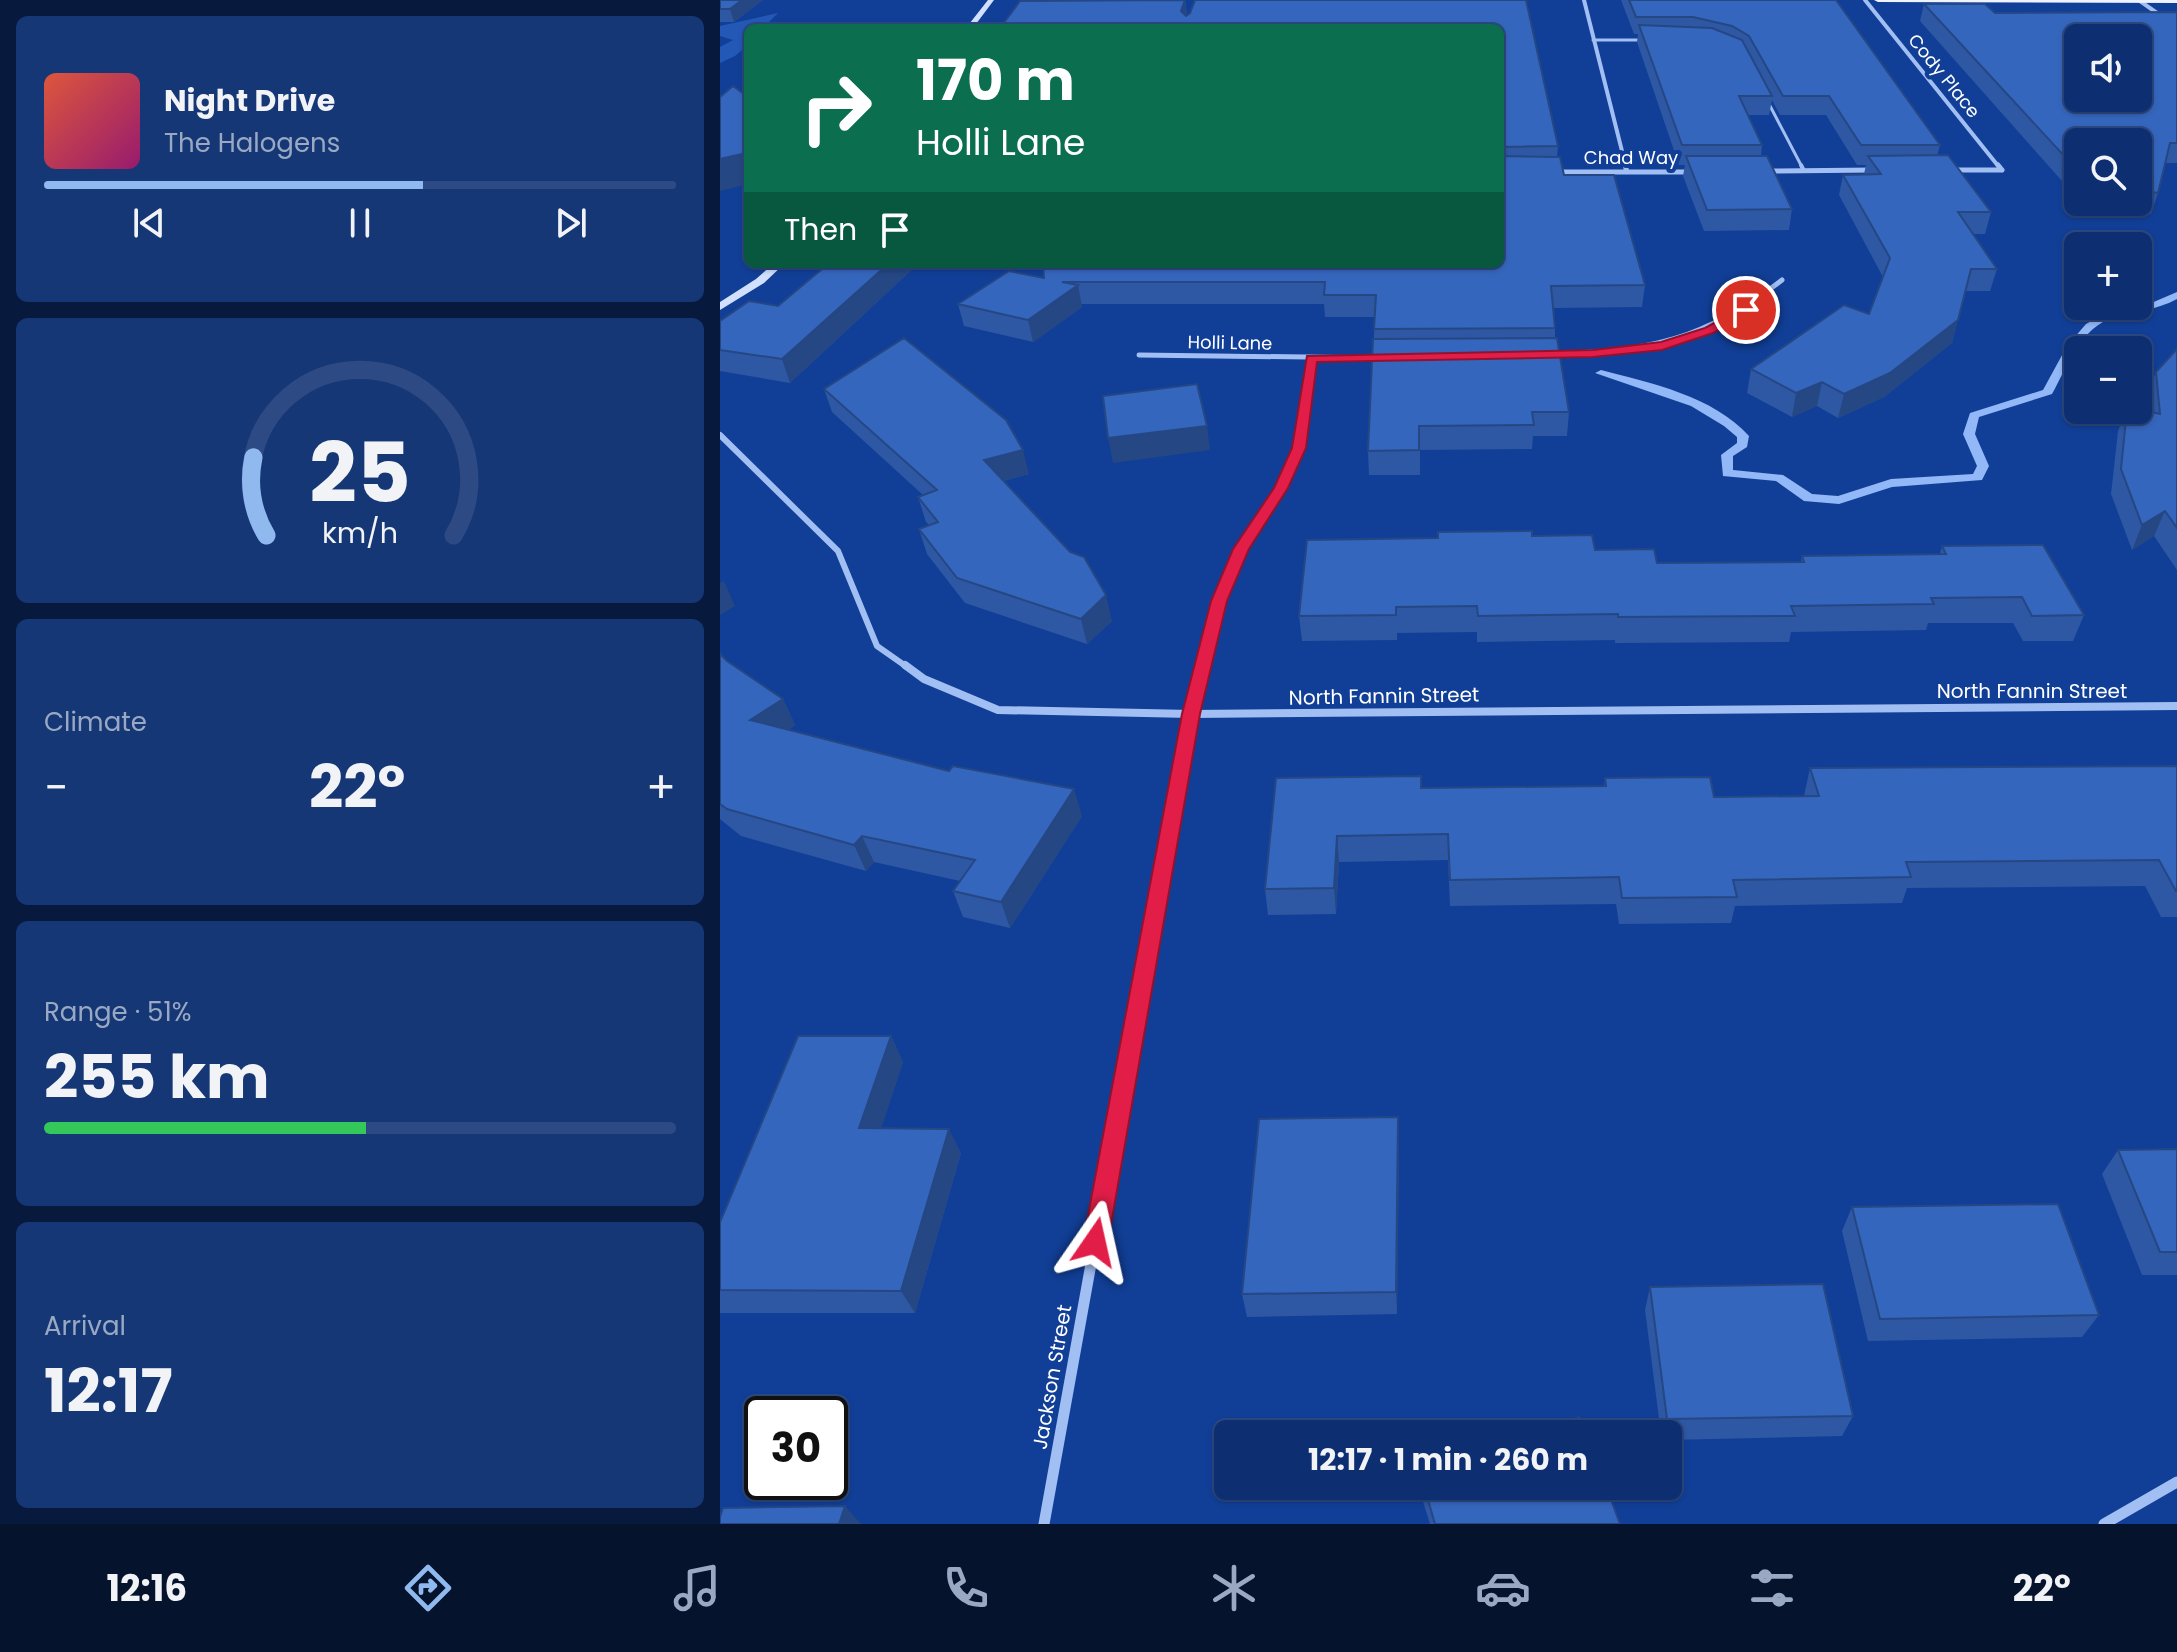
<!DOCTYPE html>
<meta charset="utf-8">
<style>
:root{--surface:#0d2f71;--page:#163776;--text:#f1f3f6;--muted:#9aa9c3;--line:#2d4a84;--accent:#90b9f0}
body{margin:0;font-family:Poppins,sans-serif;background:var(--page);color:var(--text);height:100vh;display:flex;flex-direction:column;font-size:30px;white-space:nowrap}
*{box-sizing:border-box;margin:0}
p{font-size:26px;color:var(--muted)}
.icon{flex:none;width:44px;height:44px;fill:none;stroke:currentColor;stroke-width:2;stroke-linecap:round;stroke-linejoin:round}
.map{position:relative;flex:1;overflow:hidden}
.drawer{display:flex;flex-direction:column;gap:16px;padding:16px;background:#071a3e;width:720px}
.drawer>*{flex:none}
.guide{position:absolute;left:24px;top:24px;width:760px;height:244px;border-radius:12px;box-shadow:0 2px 6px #0004,0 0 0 2px var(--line);background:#0b6e4f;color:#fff;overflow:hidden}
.tools{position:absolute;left:1344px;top:24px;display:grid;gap:16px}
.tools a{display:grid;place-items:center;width:88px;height:88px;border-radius:12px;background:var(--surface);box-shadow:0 2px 6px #0004,0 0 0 2px var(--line);font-size:40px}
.speed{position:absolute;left:24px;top:1396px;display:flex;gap:16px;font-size:40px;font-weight:700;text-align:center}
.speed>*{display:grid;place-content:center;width:104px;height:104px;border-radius:50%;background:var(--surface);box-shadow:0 2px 6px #0004,0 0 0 2px var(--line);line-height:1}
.speed .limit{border:4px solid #111;border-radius:12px;background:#fff;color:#111}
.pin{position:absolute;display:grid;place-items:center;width:68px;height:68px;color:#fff;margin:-34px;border:4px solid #fff;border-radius:50%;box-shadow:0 2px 8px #0007}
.me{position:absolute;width:88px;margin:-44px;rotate:11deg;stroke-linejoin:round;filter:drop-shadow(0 0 6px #0008)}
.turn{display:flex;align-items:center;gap:28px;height:168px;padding:0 40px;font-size:36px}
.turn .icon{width:104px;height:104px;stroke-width:2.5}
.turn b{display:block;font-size:56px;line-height:68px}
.then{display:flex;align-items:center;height:76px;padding:0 40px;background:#0003;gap:16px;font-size:30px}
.big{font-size:60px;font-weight:700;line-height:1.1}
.drawer .card{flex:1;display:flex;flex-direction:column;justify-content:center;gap:12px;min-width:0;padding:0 28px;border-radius:12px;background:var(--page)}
.drawer .dial{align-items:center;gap:0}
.dial svg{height:208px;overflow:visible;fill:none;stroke:var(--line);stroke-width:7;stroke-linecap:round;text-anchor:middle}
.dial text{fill:var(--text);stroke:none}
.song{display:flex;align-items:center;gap:24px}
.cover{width:96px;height:96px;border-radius:12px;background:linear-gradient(135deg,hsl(10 70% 55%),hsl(320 70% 35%))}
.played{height:8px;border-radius:4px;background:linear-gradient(90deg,var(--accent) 60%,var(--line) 60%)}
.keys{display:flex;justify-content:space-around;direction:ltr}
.heat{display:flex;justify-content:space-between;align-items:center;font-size:44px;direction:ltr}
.charge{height:12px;border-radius:6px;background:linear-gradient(90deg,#34c759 51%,var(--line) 0)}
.trip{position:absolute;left:494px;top:1420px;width:468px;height:80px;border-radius:12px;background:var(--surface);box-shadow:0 2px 6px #0004,0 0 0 2px var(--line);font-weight:700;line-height:80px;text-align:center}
.menu{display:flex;height:128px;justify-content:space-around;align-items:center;background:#05132d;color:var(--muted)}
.menu .icon{width:56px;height:56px}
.menu .on{color:var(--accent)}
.menu b{font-size:36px;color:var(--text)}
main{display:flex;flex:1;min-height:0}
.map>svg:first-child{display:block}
.green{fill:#2458b6}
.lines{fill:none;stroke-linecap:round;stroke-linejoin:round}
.stream{fill:#93b8f7;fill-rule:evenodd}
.lane-far1{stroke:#a2bff3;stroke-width:3}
.lane{stroke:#a2bff3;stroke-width:4}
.street-far4{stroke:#a2bff3;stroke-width:4}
.street-far3{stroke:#a2bff3;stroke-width:5}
.street-far2{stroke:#a2bff3;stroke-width:6}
.street-far1{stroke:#a2bff3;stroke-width:8}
.street{stroke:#a2bff3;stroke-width:11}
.secondary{fill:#d1e0fd;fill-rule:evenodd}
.primary{fill:#eef3ff;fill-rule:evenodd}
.wall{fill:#2e58a3}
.shaded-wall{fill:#254784}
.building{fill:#3566bd;stroke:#254784;stroke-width:2;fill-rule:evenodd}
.route{fill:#e11d48;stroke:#92132f;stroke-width:2}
.labels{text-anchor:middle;stroke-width:8;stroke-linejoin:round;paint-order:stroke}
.far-street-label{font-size:18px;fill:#fff;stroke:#113f97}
.street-label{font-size:20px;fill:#fff;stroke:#113f97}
</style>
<main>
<section class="drawer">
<div class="card">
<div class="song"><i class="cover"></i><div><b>Night Drive</b><p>The Halogens</p></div></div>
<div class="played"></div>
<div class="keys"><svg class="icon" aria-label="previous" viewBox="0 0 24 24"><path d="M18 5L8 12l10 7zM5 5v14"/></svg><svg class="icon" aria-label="pause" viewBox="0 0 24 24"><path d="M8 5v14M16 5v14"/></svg><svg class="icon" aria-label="next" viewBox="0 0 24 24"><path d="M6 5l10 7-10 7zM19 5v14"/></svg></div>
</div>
<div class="card dial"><svg viewBox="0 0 100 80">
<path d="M14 69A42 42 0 1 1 86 69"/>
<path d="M14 69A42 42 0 0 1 9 39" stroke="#90b9f0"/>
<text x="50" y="56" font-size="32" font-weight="700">25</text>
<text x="50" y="72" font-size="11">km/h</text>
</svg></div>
<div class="card"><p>Climate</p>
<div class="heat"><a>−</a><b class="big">22°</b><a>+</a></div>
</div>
<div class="card"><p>Range · 51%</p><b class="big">255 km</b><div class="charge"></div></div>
<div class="card"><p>Arrival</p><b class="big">12:17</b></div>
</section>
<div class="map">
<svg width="1457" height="1524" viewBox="0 0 1457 1524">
<rect width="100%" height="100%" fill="#113f97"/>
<!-- green -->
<path class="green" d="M58,13l-15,15h-15v17l-13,11 -15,7v-16l13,-7 -13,-4v-10z"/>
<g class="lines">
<!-- stream -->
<path class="stream" d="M1457,292v7c-20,11 -41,12 -62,18 -35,10 -47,49 -63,77l-73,23 -4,17 14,32 -7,14 -90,7 -53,17 -35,-3 -28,-20 -53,-5 -2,-21 16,-12v-6l-13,-11 -33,-20 -96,-33 6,-3c50,13 112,26 148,66l-2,11 -14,9v14l50,5 29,19 26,2 53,-17 82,-5 4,-8 -14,-32 7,-21 73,-23 24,-44 19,-22 20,-11 43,-9z"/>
<!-- lane-far1 -->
<path class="lane-far1" d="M873,40h53
M1048,102l34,65"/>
<!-- lane -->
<path class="lane" d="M1081,165l3,6"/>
<!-- street-far4 -->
<path class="street-far4" d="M864,0l42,167
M1145,0l134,167
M1420,1l37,26"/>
<!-- street-far3 -->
<path class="street-far3" d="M905,165l2,7
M1278,165l4,5
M1231,170h51
M1047,171l106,-1
M835,172h138
M832,354c99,-3 150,-13 230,-74
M419,355l243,3
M588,384l3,-26"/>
<!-- street-far2 -->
<path class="street-far2" d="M0,435l118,116 39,95 30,21
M483,667l16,-66 22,-52 40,-61 18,-40 9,-66"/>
<!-- street-far1 -->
<path class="street-far1" d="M185,665l19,14 74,31 193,4 986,-8
M412,1039l59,-325 12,-49"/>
<!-- street -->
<path class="street" d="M324,1524l88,-487
M1384,1524l73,-42"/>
<!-- secondary -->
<path class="secondary" d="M268,0h6l-21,28h-7z
M53,264h11l-20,19 -44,27v-8l36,-23z"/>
<!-- primary -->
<path class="primary" d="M1154,0h303v3l-299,-1z"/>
</g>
<!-- wall -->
<path class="wall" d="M0,0h43l-29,22h-14z
M465,0l2,15 3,-2 5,-13h331l32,146 -1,11h3l4,18h50l31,110 -3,22 -89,1 2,20v10h2l12,74 -2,24h-34l-1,13 -112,1v25h-51l-1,-24 7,-134h-50l-1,-13h-243l1,3 -49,35 -69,-16 -6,-22 51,-33 35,7 -1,-14h457v-236h-500l20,-27z
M901,0h215l104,145 -3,11 54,56 -6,22h-13l25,35 -7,22h-25l-13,52 -68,54 -46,21 -21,-12 -25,11 -45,-24 4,-24 118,-55 14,-37 -44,-82 4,-20 21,-1 2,-9h-9l-31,-50h-46l-8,-15 -3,15h-21l14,30 -1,11 31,53 -3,21 -85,1 -21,-55 2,-11h-6l-42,-123 1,-8h-4z
M1204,4l71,9 182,-1v151h-12l-7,30 -7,21 -70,-12h57v-60h-60v57l-158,-178z
M108,264h90l-128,119 -70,-12v-50l58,-15z
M1457,349v221l-23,-34 -22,14 -21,-56 7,-63 8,-21 22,1 -1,-16 9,-23z
M104,389l205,85 -26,7 109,140 -25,23 -122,-41 -38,-49 -8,-25 10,-4 -3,-3 -8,-25 5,-2 -91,-83z
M812,536l125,27 144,-1 1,-6 138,-2 2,-8 142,69 -11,26h-50l-10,-18h-85l-2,7 -135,2 -2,10 -174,1v-3l-138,2v-10l-80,1v7l-95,1 -3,-25 139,-78z
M0,654l7,7 56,38 12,26 -7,5 294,86 -72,112 -47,-11 -10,-26 7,-10 -86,-19 -8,9 -125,-35 -21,-17z
M1457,766v151h-16l-16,-31 -238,2 -5,15 -167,3 -4,17 -112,1 -3,-20 -166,2 -2,-46 -109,2 -3,52 -68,1 -3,-26 11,-111 145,10 183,-2 1,-8 109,19 90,-1 6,-28z
M171,1036l12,26 -22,66 80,25 -46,160h-195v-91z
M679,1141l-2,173 -150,3 -5,-23z
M1457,1149v126h-35l-40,-101 16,-24z
M1132,1207l247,108 -17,22 -214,4 -26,-110z
M930,1287l203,129 -11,20 -174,4v-6h-7l-16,-124z
M701,1486h185l14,38h-190l-9,-29z"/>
<!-- shaded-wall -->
<path class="shaded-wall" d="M22,0h21l-29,22 -4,-13z
M465,0l2,16 -6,-5z
M28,151v33l-28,7v-32z
M168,264h30l-128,119 -8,-24z
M358,285l4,22 -49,35 -5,-22z
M1238,320l-6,23 -68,54 -46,21 6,-24z
M1102,382l-5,24 -25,11 4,-24z
M487,426l3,24 -97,13 -5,-25z
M303,450l6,24 -39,10 -6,-24z
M1445,511l-11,25 -22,14 10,-25z
M4,581l11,25 -15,9v-32z
M386,595l6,26 -25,23 -6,-25z
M63,699l12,26 -33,21 -12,-26z
M354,789l8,27 -72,112 -9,-26z
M142,836l12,26 -8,9 -12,-26z
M617,836l2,26 -3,52 -2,-26z
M171,1036l12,26 -30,91 -14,-25z
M678,1117l1,24 -2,173 -1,-22z
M229,1129l12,24 -46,160 -14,-22z
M125,1506l16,18h-22z"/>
<!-- building -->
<path class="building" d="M0,0h22l-12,9h-10z
M465,0l-4,11 5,5 4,-3 5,-13h331l32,146 -58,1v-119h-500l20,-27z
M909,0h207l104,145h-79l-32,-49h-46l-34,-60 -17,-10 -39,-9h-57z
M1204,4h61l10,9 182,-1v131h-7l-12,50 -20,-3v-48h-60v29zM1358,38h60v60h-60z
M919,25l73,3 30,12 30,56h-33l23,49h-80z
M13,86l15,11v54l-6,3 -22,5v-62z
M1228,155l43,57h-33l39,57h-26l-13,51 -68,53 -46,21 -22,-12 -26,11 -45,-24 93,-64 25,9 21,-56 -47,-83 38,-1 -13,-18z
M780,156l60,1 4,18h50l31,110 -94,1 4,42 -181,1 2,-34h-52l1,-13h-263l16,3 -50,35 -70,-16 51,-33 35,7 -1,-14h457z
M966,156h81l25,53 -85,1z
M108,264h60l-106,95 -62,-9v-29l29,-20 29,5z
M184,338l102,82 17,30 -39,10 86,92 14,5 22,38 -25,24 -124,-41 -38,-49 19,-7 -20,-25 19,-7 -113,-101z
M837,338l12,74h-37l2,13 -115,1v24l-51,1 5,-112z
M1457,349v179l-12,-17 -23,14 -21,-56 6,-59 11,-1 22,5 -4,-42z
M477,384l10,42 -99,12 -5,-42z
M812,531v5l60,-1 3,15 59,-1 3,14 147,-1 -2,-6 144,-2 -4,-8 101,-1 41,70 -52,1 -10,-19 -91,1 3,6 -143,2 4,10 -177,1v-3l-140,2 -1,-10 -81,1v8l-97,1 8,-76 131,-2v-6z
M0,654l7,7 56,38 -33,21 199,51 4,-5 121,23 -73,113 -48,-11 22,-31 -113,-24 -8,9 -127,-36 -7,-5z
M1457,766v125h-1l-17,-31 -253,2 5,15 -178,3 4,17 -115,1 -3,-21 -169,3 -2,-46 -111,2 -3,52 -69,1 11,-111 145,-2v12l185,-2 -1,-8 105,-1 4,20 105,-1 -9,-28z
M78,1036h93l-32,92 90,1 -48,162 -181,-1v-68z
M678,1117l-2,175 -154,2 17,-175z
M1457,1149v103h-17l-42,-102z
M1338,1204l41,111 -219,4 -28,-112z
M1103,1284l30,132 -186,3 -17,-132z
M859,1417l6,17h-52z
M704,1486h182l14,38h-185z
M125,1506l-6,18h-119v-7l3,-9z"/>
<!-- route -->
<path class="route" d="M1026,306l4,1v5l-37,21 -51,17 -69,7 -276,5 -11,86 -18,40 -39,61 -22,52 -27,113 -92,528 -4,9 -9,3 -8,-3 -4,-9 99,-528 29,-113 22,-52 41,-61 18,-40 15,-92 286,-6 68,-8 44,-14z"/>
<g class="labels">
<!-- far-street labels -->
<g class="far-street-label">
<text transform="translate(1224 76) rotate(51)" y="6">Cody Place</text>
<text x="911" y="164">Chad Way</text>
<text transform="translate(510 343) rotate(1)" y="6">Holli Lane</text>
</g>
<!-- street labels -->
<g class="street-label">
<text x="1312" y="698">North Fannin Street</text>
<text transform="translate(664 696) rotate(-1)" y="7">North Fannin Street</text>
<text transform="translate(332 1377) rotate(-80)" y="7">Jackson Street</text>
</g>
</g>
</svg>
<div class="tools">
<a><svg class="icon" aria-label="sound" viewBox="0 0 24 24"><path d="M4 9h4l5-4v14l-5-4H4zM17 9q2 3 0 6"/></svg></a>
<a><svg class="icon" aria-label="search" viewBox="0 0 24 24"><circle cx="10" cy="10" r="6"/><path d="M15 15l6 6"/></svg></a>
<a>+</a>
<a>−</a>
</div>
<div class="speed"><div class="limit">30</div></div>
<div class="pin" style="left:1026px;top:310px;background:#d93025"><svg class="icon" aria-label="arrive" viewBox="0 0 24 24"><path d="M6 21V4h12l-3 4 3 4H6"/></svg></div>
<svg class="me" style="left:375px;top:1242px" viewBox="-20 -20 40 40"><path d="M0-17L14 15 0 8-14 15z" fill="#e11d48" stroke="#fff" stroke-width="4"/></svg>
<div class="trip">12:17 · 1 min · 260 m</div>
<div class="guide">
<div class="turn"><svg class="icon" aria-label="right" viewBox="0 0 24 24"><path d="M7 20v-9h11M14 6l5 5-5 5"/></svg><div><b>170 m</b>Holli Lane</div></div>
<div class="then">Then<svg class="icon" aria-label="arrive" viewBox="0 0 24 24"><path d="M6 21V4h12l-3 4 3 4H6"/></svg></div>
</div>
</div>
</main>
<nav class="menu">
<b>12:16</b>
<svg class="icon on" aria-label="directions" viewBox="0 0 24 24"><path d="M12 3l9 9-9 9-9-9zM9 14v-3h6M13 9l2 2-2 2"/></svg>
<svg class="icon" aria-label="music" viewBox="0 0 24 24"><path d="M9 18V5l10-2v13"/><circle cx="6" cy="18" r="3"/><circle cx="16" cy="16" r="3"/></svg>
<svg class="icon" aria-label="phone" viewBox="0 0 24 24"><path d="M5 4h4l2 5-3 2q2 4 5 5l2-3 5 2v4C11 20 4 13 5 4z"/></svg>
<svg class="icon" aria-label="climate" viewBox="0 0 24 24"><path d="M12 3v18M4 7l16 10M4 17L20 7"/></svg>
<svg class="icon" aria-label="car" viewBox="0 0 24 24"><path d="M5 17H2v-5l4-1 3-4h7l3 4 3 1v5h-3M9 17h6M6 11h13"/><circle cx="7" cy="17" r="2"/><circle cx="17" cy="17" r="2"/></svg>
<svg class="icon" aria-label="filters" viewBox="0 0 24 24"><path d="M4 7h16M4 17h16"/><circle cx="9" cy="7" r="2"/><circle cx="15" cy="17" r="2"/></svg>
<b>22°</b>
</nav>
